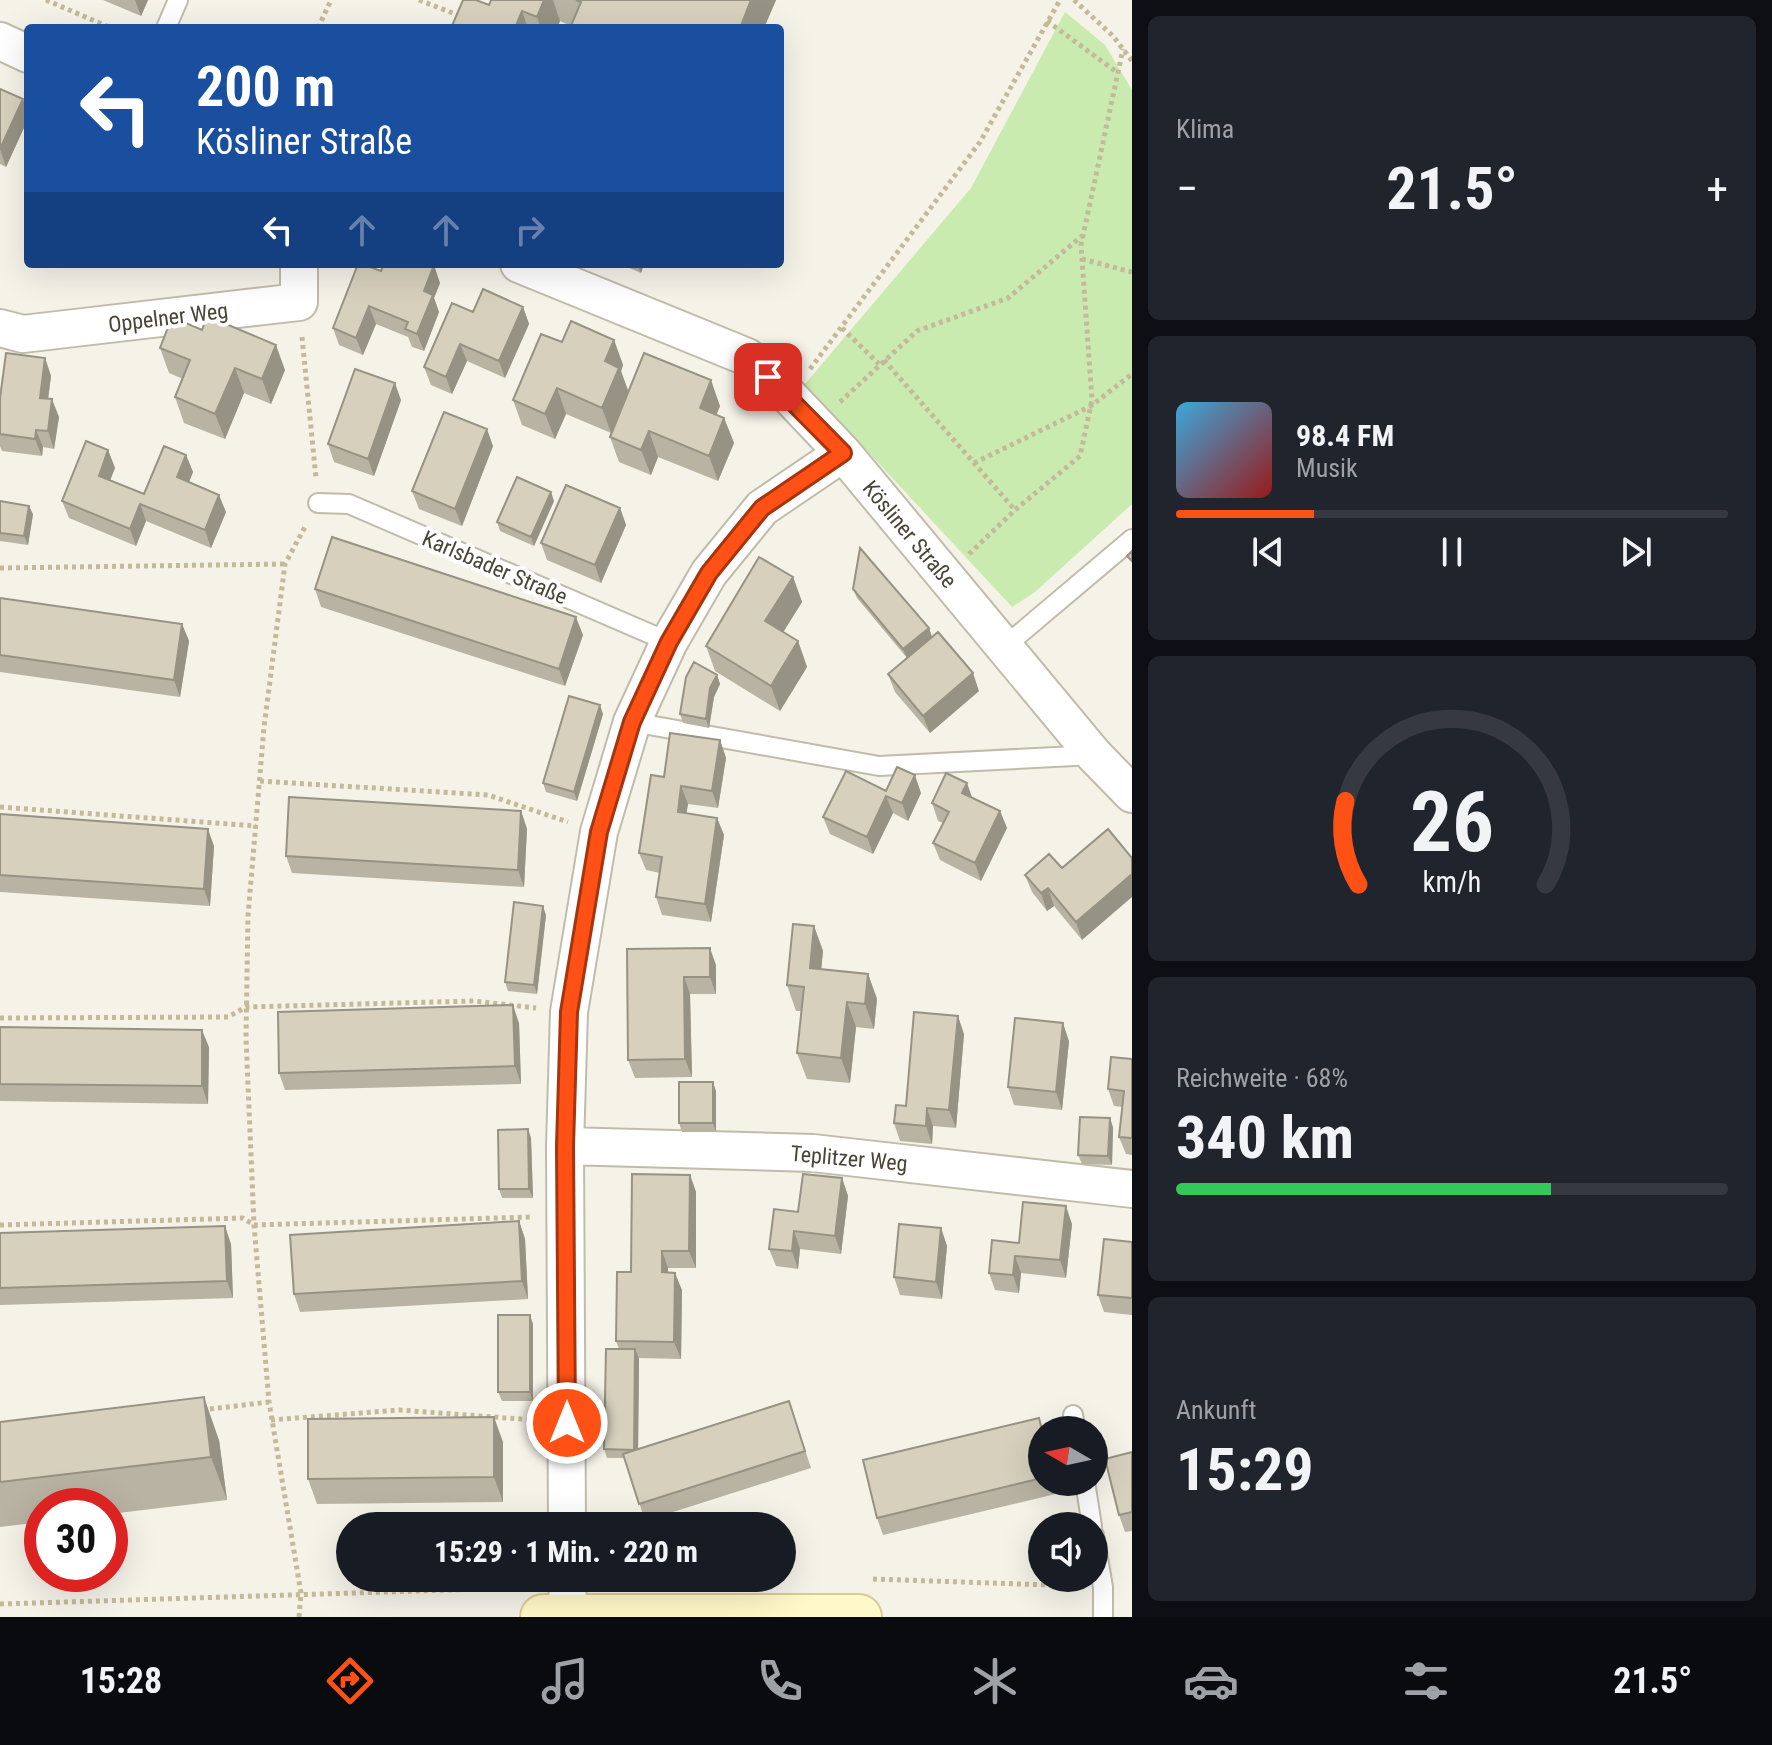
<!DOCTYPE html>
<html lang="de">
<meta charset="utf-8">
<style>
:root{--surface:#171b24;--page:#20242c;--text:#f1f3f6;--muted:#9ea1a6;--line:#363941;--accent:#ff5115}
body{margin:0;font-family:"Roboto Condensed",sans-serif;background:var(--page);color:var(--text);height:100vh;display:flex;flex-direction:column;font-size:30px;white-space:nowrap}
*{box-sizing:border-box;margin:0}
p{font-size:26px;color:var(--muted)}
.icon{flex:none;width:44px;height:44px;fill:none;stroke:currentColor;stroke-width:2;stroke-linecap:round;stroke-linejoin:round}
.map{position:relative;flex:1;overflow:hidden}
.details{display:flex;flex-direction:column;gap:16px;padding:16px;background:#0d0f14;width:640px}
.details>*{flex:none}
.guide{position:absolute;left:24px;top:24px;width:760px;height:244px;border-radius:8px;box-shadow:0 8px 32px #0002;background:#1a4fa0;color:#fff;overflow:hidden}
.needle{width:52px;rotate:279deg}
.buttons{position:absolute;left:1028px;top:1416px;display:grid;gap:16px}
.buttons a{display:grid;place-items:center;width:80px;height:80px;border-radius:50%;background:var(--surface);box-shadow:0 8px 32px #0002;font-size:40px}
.speed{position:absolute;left:24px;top:1488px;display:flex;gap:16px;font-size:40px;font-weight:700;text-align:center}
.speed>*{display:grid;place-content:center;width:104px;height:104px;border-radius:50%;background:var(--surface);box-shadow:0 8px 32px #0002;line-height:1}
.speed .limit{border:12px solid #d22;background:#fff;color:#111}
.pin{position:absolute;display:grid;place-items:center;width:68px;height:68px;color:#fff;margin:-34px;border-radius:16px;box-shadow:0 4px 12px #0006}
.me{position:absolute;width:88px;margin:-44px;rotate:0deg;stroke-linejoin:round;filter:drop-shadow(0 0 6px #0008)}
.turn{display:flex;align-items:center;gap:28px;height:168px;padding:0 40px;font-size:36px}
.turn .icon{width:104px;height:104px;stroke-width:2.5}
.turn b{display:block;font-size:56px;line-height:68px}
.lanes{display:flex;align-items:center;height:76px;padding:0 40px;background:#0003;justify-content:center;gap:40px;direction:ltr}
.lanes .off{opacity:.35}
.big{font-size:60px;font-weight:700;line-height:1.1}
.details .widget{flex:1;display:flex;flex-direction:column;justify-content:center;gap:12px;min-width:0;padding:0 28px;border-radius:12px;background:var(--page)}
.details .dial{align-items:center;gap:0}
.dial svg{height:208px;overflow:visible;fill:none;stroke:var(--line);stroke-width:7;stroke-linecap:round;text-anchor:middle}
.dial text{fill:var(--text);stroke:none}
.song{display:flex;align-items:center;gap:24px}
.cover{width:96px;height:96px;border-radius:12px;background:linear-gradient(135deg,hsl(200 70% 55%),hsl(0 70% 35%))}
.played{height:8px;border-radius:4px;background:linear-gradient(90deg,var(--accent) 25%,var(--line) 25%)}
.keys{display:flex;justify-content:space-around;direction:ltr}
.heat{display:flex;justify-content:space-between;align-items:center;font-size:44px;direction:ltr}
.charge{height:12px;border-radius:6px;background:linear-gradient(90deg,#34c759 68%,var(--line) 0)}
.trip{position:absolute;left:336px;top:1512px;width:460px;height:80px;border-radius:40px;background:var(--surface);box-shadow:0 8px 32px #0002;font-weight:700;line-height:80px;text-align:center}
.menu{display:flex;height:128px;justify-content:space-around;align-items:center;background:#090b0e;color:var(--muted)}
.menu .icon{width:56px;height:56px}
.menu .current{color:var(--accent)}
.menu b{font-size:36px;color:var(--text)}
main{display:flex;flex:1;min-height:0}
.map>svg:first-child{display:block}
.green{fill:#caebaf}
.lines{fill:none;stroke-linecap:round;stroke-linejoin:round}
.lane-casing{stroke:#c1bcaa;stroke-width:22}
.street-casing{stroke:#c1bcaa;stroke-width:40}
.secondary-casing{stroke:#d8cd95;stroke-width:48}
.path{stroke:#c4ba9a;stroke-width:5;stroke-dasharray:4 4;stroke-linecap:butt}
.lane{stroke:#fff;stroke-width:18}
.street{stroke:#fff;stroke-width:36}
.secondary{stroke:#fff8c8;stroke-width:44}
.wall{fill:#b9b3a3}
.shaded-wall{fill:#969284}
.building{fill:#d7d0bd;stroke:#969284;stroke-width:2}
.route-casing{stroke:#a6350e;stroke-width:20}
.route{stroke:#ff5115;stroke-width:14}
.labels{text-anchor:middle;stroke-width:8;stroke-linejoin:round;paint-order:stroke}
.street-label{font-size:22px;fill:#494436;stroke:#fff}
</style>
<main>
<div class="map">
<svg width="1132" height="1617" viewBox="0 0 1132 1617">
<rect width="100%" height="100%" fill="#f5f2e8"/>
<!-- green -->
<path class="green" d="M1065,12l40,33 27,45v414l-97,88 -23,15 -207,-223 166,-196z"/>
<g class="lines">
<defs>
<path id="lane" d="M166,28l12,-28
M318,503l31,1 320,138
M1004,647l128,-108
M632,722l247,44 215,-11
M1073,1415l3,15
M1085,1482l7,44
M1094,1535l9,52v30"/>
<path id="street" d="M0,41l28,13
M519,264l228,93 43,40 53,56 251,302 38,39
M0,328l23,6 276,-32v-38
M565,1146l248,7 319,36
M567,1526l-2,-380 4,-134 30,-180 33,-110 37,-80 40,-69 53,-65 81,-55
M567,1617l1,-39"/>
<path id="secondary" d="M543,1617h316"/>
</defs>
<!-- lane casing -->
<use href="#lane" class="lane-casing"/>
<!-- street casing -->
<use href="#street" class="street-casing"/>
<!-- secondary casing -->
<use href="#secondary" class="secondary-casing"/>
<!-- path -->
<path class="path" d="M46,0l65,28
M419,0l44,17
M1074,0l39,36 19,25
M1047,21l71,52
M318,28l13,-28
M1082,259l50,13
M842,328l37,36
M302,337l14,141
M884,360l131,150
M810,369l170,-227 80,-142
M840,402l77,-71 91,-33 74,-62
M974,463l117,-57 41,-32
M969,554l46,-44 65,-54 12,-56 -11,-155 42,-196
M0,568l285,-4
M260,781l228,14 80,27
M0,807l256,19
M0,1018l228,-1 18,-10 228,-6 62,7
M0,1225l243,-7 11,7 278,-8
M202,1410l67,-8
M271,1420l128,-10 135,10
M873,1579l206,7
M0,1604l515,-16
M299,1617l2,-24 -32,-191 -15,-177 -8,-187 2,-122 16,-189 21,-163 21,-39"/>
<!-- lane -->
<use href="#lane" class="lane"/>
<!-- street -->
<use href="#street" class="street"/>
<!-- secondary -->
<use href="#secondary" class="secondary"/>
</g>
<!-- wall -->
<path class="wall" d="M103,0h45l-7,16z
M491,0h285l-12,28 -193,-2 -11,-5 -3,7h-106l38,-23z
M0,89l28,25v5l-22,48 -6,-3z
M620,264h24l-3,9z
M381,271l59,12 -6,15 5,14 -15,39 -12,-4 -4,-10 -32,-13 -13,31 -24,-10 -6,-17z
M523,307l6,17 -24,54 -38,-17 -15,33 -21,-9 -7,-18 49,-55z
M614,340l9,25 -2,7 7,19 92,15 -4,9 8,3 10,25 -16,38 -60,-24 -7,18 -32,-13 -9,-25 1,-4 -45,-19 -11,25 -33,-14 -9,-25 49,-58z
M160,348l125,22 -14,34 -27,-11 -19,46 -41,-16 -9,-26 8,-18 -14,-6z
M45,358l6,18 -3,23 11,18 -5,32 -11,-2 -1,9 -40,-5 -2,-5v-48z
M401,400l-27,76 -40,-14 -6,-18z
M493,446l-31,80 -43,-17 -7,-18z
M108,450l7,18 -5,12 34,14 42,-39 7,17 -4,10 37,30 -15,36 -65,-27 -10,25 -67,-28 -7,-17z
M0,501l33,13 -5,31 -28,-4z
M554,501l-20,45 -34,-15 -3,-9z
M620,508l6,17 -25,58 -54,-23 -6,-17z
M793,577l9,25 -19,30 15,9 9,26 -27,44 -65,-40 -9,-25z
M315,589l268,46 -18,51 -244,-79z
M853,589l76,39 3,9 -25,21 -50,-60z
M0,598l182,26 7,17 -9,56 -180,-25z
M888,674l91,17 -49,42 -35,-41z
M717,675l3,9 -6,13 -5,31 -26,-5 -3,-9z
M603,714l-26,87 -31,-9 -3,-9z
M720,740l6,18 -8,50 -30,-4 -2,9 31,5 7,17 -13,87 -49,-7 -6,-18 4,-24 -14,-3 -7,-17 25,-76z
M886,791l35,2 -13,28 -15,-8 -20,41 -43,-20 -7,-17z
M972,797l28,14 7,17 -26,53 -41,-21 -7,-17 10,-20 -5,-2 -6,-18z
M521,811l6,18 -3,58 -232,-14 -6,-17z
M0,814l214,32 -4,60 -210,-14z
M1062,868l20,72 -28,-34 -7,5 -15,-19 -7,-17z
M546,915l-9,79 -29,-3 -3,-9z
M814,926l9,25 -2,18 47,5 9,25 -3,30 -18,-2 -6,56 -43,-4 -10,-26 4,-42h-5l-9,-26z
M627,949l89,16v29h-26l2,83 -57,1 -7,-18z
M519,1023l2,61 -236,6 -6,-17z
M0,1027l209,20 -1,57 -208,-3z
M964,1034l-8,94 -23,-2 -1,18 -32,-3 -6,-18 12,-17z
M1069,1041l-7,69 -48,-5 -6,-18z
M1132,1059v96l-6,-1 -7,-17 4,-30 -9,-1 -6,-17z
M716,1091v41h-34l-3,-9z
M1113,1127l-1,38 -30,-1 -4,-9z
M528,1129l3,9 2,60h-31l-3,-9z
M690,1175l6,17v76h-28v4l14,18 -1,69 -42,-1 -1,91 151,-48 22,67 -166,53 -20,-63h-18l-3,-9 15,-100 -3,-8 15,-69z
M842,1178l6,18 -7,58 -41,-5 -2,20 -22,-3 -7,-17 29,-37z
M519,1221l6,18 3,60 -228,13 -6,-18z
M1072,1224l-6,54 -45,-5 -2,20 -24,-3 -6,-17 30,-30z
M941,1228l6,18 -5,53 -42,-4 -6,-18z
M0,1233l231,11 2,54 -233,7z
M1132,1242v73l-28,-3 -6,-17z
M533,1324v77h-31l-4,-9z
M0,1422l219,18 8,60 -117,14v-8h-68v16l-42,5z
M1042,1430v52h15l3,11 -177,42 -6,-17z
M503,1442v60l-186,2 -9,-25z
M1132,1452v79l-7,1 -6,-17z"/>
<!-- shaded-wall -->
<path class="shaded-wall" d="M135,0h13l-7,16z
M544,0h9l7,21 -3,7h-16l-4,-11z
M751,0h25l-12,28h-24z
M522,11l6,17h-13z
M23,99l5,15v5l-22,48 -6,-18z
M637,264h7l-3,9z
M434,265l6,18 -6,15 5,14 -15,39 -7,-17 7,-43z
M369,306l7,18 -13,31 -7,-17z
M523,307l6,17 -24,54 -6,-17z
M614,340l9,25 -2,6 8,22 -18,40 -9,-25 3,-47z
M460,344l7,17 -15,33 -6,-17z
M276,345l9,25 -14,34 -9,-25z
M45,358l6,18 -5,39 -6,-17z
M235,368l9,25 -19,46 -10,-25z
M711,380l9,26 -11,27 -9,-25z
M395,383l6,17 -27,76 -6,-17z
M557,388l9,26 -11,25 -10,-25z
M52,399l7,18 -5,32 -6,-18z
M724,418l10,25 -16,38 -9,-25z
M487,429l6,17 -31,80 -7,-17z
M36,430l7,17 -1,9 -7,-17z
M649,431l9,26 -7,18 -10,-25z
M108,450l7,18 -10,25 -6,-17z
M186,455l7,17 -9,23 -7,-18z
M551,492l3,9 -20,45 -3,-9z
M219,495l7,17 -15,36 -6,-18z
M140,504l6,17 -10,25 -6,-17z
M29,506l4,8 -5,31 -4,-9z
M620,508l6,17 -25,58 -6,-18z
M793,577l9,25 -28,45 -9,-26z
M576,617l7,18 -18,51 -6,-17z
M182,624l7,17 -9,56 -6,-17z
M929,628l3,9 -25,21 -4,-9z
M798,641l9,26 -27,44 -9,-25z
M973,673l6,18 -49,42 -7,-17z
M717,675l3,9 -6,13 -5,31 -3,-9 4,-31z
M600,705l3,9 -26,87 -3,-9z
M720,740l6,18 -8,50 -6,-17z
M915,775l6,18 -13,28 -6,-18z
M967,783l6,17 -11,-7z
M681,786l7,18 -4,25 -6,-17z
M886,796l7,17 -20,41 -6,-17z
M521,811l6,18 -3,58 -6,-17z
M1000,811l7,17 -26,53 -6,-18z
M717,818l7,17 -13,87 -6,-18z
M208,829l6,17 -4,60 -6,-17z
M1132,874v23l-50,43 -6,-18z
M1048,888l6,18 -7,5 -6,-18z
M543,906l3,9 -9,79 -3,-9z
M814,926l9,25 -4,42 -9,-25z
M710,948l6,17v29l-6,-17z
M868,974l9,25 -3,30 -9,-25z
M684,977l6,17 2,83 -7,-18z
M847,1002l9,25 -6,56 -9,-25z
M513,1005l6,18 2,61 -6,-18z
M958,1016l6,18 -8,94 -7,-18z
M1063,1023l6,18 -7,69 -6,-18z
M202,1030l7,17 -1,57 -6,-18z
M713,1082l3,9v41l-3,-9z
M927,1108l6,18 -1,18 -6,-18z
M1110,1118l3,9 -1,38 -4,-9z
M528,1129l3,9 2,60 -4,-9z
M690,1175l6,17v76l-7,-17z
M842,1178l6,18 -7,58 -6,-18z
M1066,1206l6,18 -6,54 -6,-18z
M519,1221l6,18 3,60 -6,-18z
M225,1226l6,18 2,54 -6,-17z
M941,1228l6,18 -5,53 -6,-17z
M794,1231l6,18 -2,20 -6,-18z
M662,1251l6,17v22l-6,-18z
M1015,1256l6,17 -2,20 -6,-18z
M675,1273l7,17 -1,69 -7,-17z
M530,1315l3,9v77l-3,-9z
M635,1349l4,9 -1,100 -4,-8z
M204,1397l15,43 8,60 -16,-43z
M494,1417l9,25v60l-9,-25z"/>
<!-- building -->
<path class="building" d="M463,0h13l13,5 2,-5h53l-7,17 -15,-6 -7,17h-64z
M576,0h175l-11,28h-170l11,-26z
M0,89l23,10 -23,50z
M358,264h4l19,7 3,-7h47l3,1 -10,26 9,4 -16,39 -12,-5 3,-7 -39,-16 -13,32 -23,-10z
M483,289l40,18 -24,54 -39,-17 -14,33 -22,-10 28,-64 21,9z
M207,316l69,29 -14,34 -27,-11 -20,46 -40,-17 15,-37 -30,-12 12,-31 30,13z
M571,321l43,19 -9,21 14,7 -17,40 -45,-20 -12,26 -32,-14 28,-66 21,8z
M6,353l39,5 -5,40 12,1 -4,32 -12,-1 -1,9 -35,-5v-36z
M644,353l67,27 -11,28 24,10 -15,38 -60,-25 -8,19 -31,-13z
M355,369l40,14 -27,76 -40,-15z
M444,412l43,17 -32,80 -43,-18z
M86,441l22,9 -9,26 45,18 20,-48 22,9 -9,22 42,18 -14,35 -65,-26 -10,25 -68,-28z
M517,477l34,15 -20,45 -34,-15z
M566,485l54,23 -25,57 -54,-22z
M0,501l29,5 -5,30 -24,-3z
M332,537l244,80 -17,52 -244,-80z
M860,548l69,80 -26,21 -50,-60z
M1132,551v10l-5,-5z
M759,557l34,20 -28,44 33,20 -27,45 -65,-40z
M0,598l182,26 -8,56 -174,-25z
M938,632l35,41 -50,43 -35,-42z
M694,662l23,13 -7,13 -4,31 -26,-5 6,-37z
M569,696l31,9 -26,87 -31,-9z
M670,733l50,7 -8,51 -31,-5 -3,26 39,6 -12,86 -49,-7 6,-40 -23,-4 12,-78 13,2z
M897,767l18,8 -13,28 -16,-7 -19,41 -44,-20 23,-46 40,20z
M946,773l21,10 -5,10 38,18 -25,52 -42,-20 16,-31 -17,-9z
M289,797l232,14 -3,59 -232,-14z
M0,814l208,15 -4,60 -204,-14z
M1108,829l24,29v16l-56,48 -28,-34 -7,5 -16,-18 24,-21 13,14z
M514,902l29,4 -9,79 -29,-3z
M793,924l21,2 -4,42 58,6 -3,30 -18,-2 -6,56 -44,-5 7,-66 -17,-2z
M710,948v29h-26l1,82 -57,1 -1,-111z
M513,1005l2,61 -236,7 -1,-61z
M914,1012l44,4 -9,94 -22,-2 -1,18 -32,-3 2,-18 10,1z
M1015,1018l48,5 -7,69 -48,-5z
M0,1027l202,3v56l-202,-2z
M1111,1057l21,2v79l-13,-1 5,-46 -16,-2z
M679,1082h34v41h-34z
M1080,1117l30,1 -2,38 -30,-1z
M528,1129l1,60h-30l-1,-59z
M632,1174l58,1 -1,76h-27v21l13,1 -1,69 -58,-1 1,-69h14z
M803,1174l39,4 -7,58 -41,-5 -2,20 -23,-2 5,-40 24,3z
M1023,1202l43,4 -6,54 -45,-4 -2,19 -24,-2 3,-33 27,3z
M519,1221l3,60 -228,13 -4,-59z
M899,1224l42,4 -5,54 -42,-5z
M225,1226l2,55 -227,7v-55z
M1104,1239l28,3v56l-34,-3z
M498,1315h32v77h-32z
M606,1349h29l-1,101 -30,-1z
M204,1397l7,60 -211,25v-60z
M789,1401l16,50 -166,53 -16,-50z
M494,1417v60l-186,2v-60z
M1039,1418l3,12v48l-165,40 -14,-58z
M1132,1452v60l-13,3 -14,-56z"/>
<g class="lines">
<defs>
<path id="route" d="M567,1423l-2,-277 4,-134 30,-180 33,-110 37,-80 40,-69 53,-65 81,-55 -75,-76"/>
</defs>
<!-- route casing -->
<use href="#route" class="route-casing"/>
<!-- route -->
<use href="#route" class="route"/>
</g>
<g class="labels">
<!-- street labels -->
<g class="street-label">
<text transform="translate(168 317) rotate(-7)" y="8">Oppelner Weg</text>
<text transform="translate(910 534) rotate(50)" y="8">Kösliner Straße</text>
<text transform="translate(495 567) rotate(23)" y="8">Karlsbader Straße</text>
<text transform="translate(849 1158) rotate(5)" y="8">Teplitzer Weg</text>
</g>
</g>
</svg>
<div class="buttons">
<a><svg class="needle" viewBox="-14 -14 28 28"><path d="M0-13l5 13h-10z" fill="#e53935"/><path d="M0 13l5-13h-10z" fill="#9ea1a6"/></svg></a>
<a><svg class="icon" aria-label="sound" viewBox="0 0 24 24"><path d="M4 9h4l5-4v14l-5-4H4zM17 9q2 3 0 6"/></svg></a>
</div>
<div class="speed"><div class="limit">30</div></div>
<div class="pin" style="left:768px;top:377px;background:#d93025"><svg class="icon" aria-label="arrive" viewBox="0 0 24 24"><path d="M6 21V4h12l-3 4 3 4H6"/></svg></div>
<svg class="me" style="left:567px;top:1423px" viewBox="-20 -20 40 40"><circle r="17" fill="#ff5115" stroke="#fff" stroke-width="3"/><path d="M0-11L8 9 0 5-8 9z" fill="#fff"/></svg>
<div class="trip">15:29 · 1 Min. · 220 m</div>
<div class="guide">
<div class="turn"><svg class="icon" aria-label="left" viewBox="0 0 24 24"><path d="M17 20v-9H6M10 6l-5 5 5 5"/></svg><div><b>200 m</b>Kösliner Straße</div></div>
<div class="lanes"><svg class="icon" aria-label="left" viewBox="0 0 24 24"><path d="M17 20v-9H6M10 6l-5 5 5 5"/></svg><svg class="icon off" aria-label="ahead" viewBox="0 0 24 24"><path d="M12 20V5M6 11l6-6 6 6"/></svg><svg class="icon off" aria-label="ahead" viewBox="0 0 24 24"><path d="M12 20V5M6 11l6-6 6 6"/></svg><svg class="icon off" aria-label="right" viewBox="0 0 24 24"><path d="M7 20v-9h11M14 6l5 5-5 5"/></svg></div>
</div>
</div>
<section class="details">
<div class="widget"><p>Klima</p>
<div class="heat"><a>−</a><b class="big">21.5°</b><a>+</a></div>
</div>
<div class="widget">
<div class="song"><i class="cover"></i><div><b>98.4 FM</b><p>Musik</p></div></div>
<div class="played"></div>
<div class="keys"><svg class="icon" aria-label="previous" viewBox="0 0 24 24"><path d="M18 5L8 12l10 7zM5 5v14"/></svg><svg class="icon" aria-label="pause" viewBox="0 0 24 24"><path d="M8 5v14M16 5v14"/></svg><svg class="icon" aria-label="next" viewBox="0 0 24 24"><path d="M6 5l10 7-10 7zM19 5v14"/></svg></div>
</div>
<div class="widget dial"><svg viewBox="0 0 100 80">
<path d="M14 69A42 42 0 1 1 86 69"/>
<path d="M14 69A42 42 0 0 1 9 37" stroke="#ff5115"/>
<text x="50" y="56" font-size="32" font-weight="700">26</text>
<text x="50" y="72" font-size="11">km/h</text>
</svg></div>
<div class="widget"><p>Reichweite · 68%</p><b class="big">340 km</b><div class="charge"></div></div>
<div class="widget"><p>Ankunft</p><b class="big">15:29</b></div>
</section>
</main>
<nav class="menu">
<b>15:28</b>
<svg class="icon current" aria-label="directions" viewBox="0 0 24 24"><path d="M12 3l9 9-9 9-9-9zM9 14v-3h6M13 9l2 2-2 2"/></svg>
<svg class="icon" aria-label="music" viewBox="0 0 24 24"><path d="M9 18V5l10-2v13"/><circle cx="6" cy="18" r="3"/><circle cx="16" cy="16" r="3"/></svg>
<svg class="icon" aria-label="phone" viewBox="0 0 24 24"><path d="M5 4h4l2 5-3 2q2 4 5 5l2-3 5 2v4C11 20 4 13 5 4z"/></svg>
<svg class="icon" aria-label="climate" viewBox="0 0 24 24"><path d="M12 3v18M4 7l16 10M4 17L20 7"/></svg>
<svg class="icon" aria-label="car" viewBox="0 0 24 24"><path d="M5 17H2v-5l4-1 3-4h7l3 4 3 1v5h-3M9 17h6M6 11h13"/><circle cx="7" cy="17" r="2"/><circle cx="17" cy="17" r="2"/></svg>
<svg class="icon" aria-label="filters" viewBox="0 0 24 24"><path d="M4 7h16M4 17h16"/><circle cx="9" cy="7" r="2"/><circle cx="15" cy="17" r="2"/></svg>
<b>21.5°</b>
</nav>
